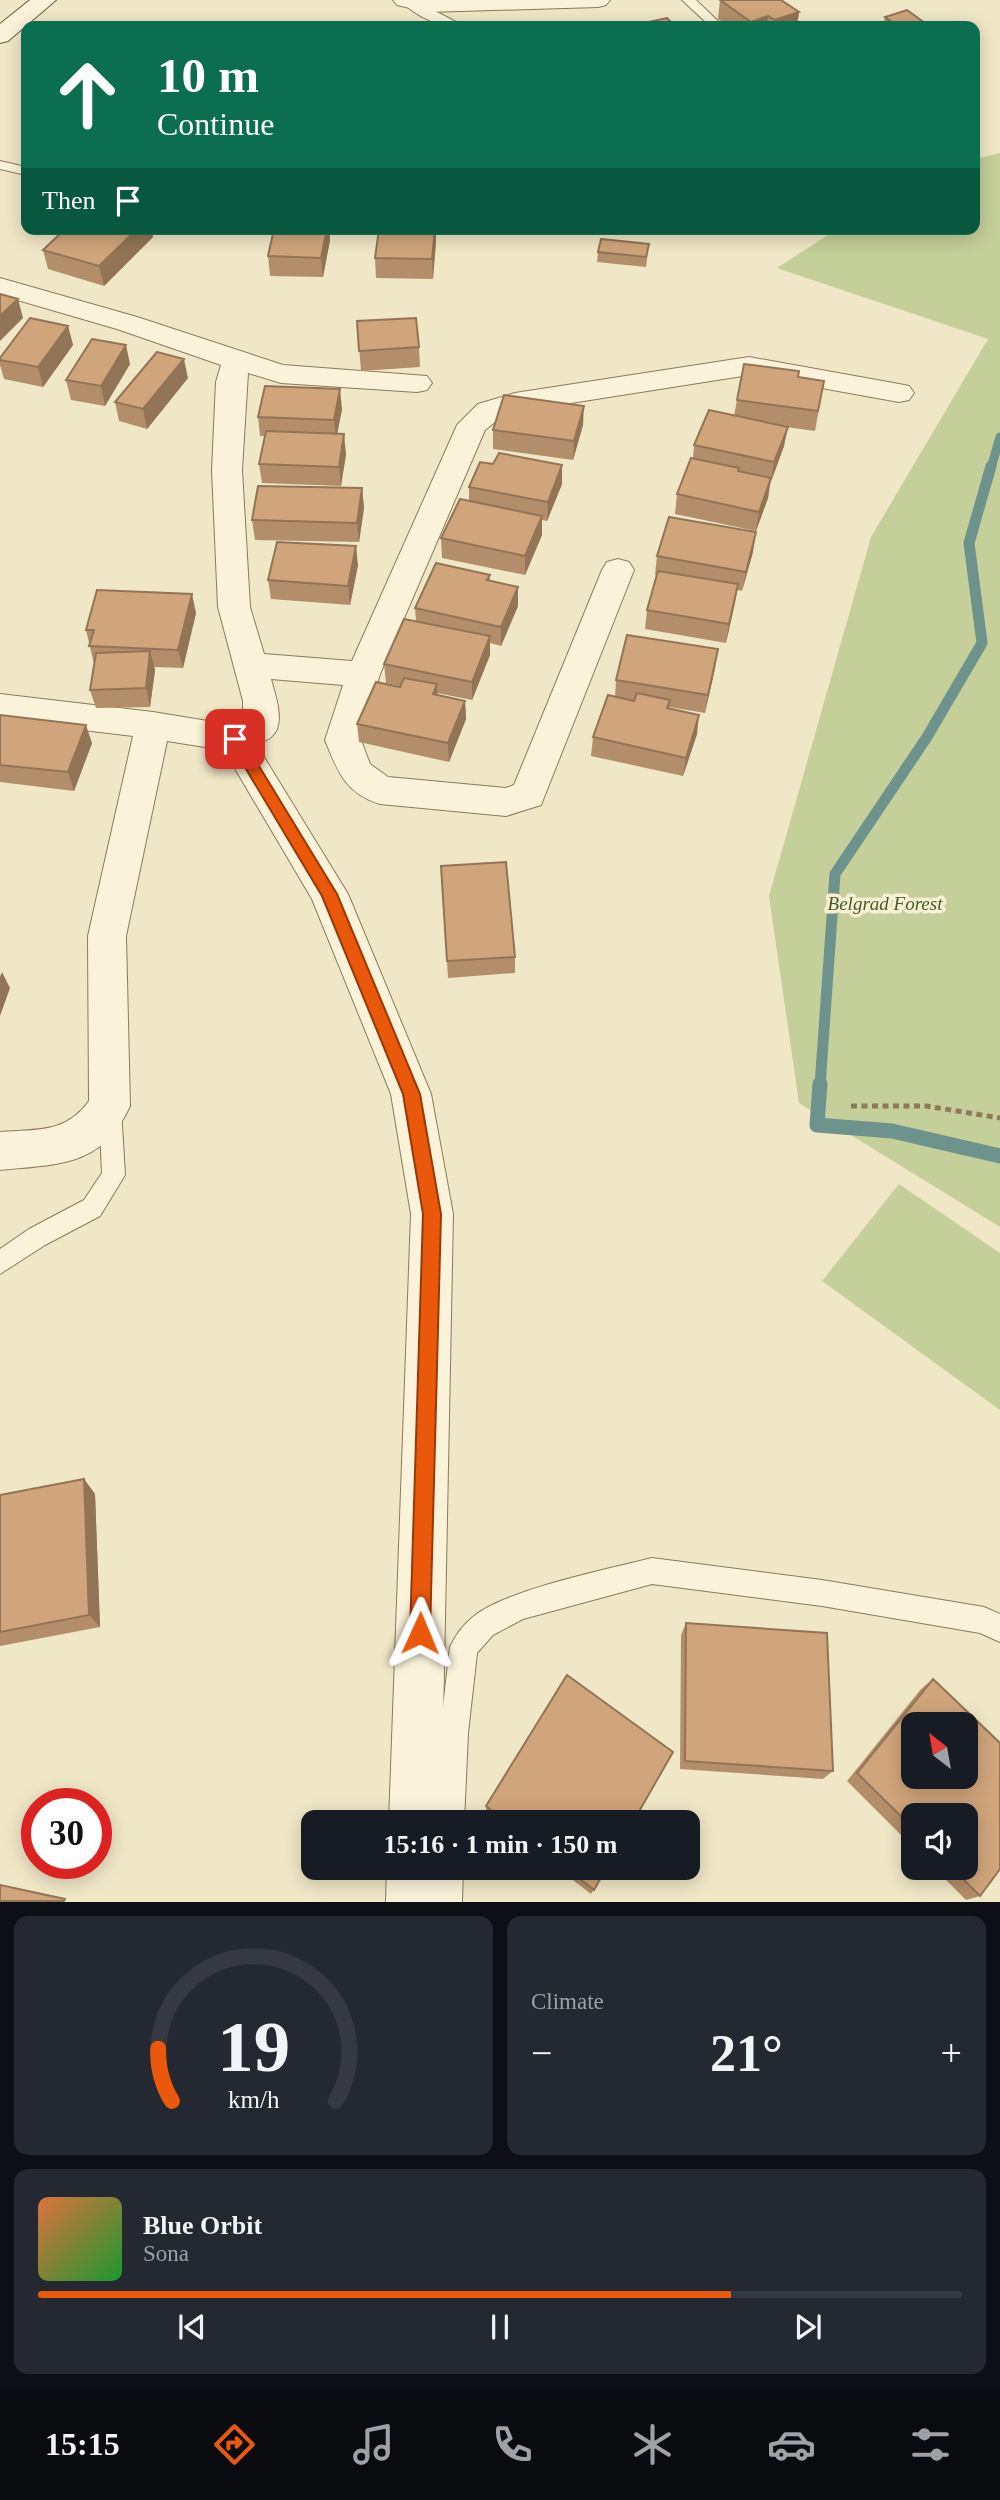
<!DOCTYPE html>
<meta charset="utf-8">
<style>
:root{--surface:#171b24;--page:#242831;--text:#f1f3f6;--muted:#9ea1a6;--line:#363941;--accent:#ea580c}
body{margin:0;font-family:"Times New Roman",serif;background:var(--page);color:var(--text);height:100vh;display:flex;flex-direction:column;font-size:26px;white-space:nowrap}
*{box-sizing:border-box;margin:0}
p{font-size:23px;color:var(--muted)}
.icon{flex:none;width:38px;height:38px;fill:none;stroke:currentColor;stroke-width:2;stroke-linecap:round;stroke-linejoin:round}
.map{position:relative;height:1902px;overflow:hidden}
.drawer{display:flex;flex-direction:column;gap:14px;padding:14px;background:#0d0f14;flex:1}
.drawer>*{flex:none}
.hud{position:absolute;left:21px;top:21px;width:959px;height:214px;border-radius:14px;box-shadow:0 4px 18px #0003;background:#0b6e4f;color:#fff;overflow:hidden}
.needle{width:46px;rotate:329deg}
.buttons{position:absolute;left:901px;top:1712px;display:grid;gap:14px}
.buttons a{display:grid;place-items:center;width:77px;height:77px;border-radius:14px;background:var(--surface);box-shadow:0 4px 18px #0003;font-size:35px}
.speed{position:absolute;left:21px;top:1788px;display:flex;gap:14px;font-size:35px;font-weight:700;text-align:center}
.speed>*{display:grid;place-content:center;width:91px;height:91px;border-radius:50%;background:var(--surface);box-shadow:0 4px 18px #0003;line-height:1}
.speed .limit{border:10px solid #d22;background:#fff;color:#111}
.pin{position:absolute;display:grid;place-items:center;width:60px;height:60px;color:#fff;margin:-30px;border-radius:14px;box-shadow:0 4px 10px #0006}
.me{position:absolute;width:77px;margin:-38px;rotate:1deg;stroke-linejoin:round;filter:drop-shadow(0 0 5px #0008)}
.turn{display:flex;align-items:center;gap:24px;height:147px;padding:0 21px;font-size:32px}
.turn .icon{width:91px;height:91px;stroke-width:2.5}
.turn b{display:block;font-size:49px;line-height:60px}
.then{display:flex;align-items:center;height:66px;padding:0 21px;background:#0003;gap:14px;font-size:26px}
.big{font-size:52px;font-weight:600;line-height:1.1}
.drawer .card{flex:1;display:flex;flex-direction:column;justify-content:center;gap:10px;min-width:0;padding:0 24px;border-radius:14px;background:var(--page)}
.drawer .dial{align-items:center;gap:0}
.dial svg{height:182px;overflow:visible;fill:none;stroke:var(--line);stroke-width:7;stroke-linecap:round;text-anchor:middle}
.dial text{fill:var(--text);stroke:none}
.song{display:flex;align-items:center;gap:21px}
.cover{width:84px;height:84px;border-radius:10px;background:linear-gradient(135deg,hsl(20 70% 55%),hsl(130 70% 35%))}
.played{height:7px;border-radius:4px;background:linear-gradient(90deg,var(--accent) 75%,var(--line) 75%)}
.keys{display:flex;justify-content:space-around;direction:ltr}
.heat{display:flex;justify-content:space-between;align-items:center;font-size:38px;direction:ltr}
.drawer .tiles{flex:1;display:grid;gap:14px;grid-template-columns:1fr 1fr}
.card:last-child{grid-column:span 2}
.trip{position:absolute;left:301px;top:1810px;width:399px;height:70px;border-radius:14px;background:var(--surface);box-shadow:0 4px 18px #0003;font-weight:600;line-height:70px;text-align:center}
.menu{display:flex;height:112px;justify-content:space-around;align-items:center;background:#090b0e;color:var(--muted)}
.menu .icon{width:49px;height:49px}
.menu .on{color:var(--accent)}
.menu b{font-size:32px;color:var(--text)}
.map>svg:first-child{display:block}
.green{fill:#c5cf99}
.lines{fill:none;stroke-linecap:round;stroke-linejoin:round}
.stream-far2{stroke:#6e938d;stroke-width:9}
.stream-far1{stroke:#6e938d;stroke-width:11}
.stream{stroke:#6e938d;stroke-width:15}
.lane-casing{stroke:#8d795b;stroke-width:2}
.street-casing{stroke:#8d795b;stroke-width:2}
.secondary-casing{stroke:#6f5a3e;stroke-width:2}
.path{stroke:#8d795b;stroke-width:5;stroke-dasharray:6 4.5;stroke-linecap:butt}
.lane{fill:#faf3da;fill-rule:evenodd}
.street{fill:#faf3da;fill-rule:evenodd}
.secondary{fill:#faf3da;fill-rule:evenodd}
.wall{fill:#b38e6a}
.shaded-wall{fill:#927456}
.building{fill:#d0a57b;stroke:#927456;stroke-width:2;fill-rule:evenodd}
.route{fill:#ea580c;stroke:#983908;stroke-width:2}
.labels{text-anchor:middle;stroke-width:7;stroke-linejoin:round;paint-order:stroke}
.park-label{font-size:19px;font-style:italic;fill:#485a25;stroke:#f7f0d6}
</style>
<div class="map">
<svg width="1000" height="1902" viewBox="0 0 1000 1902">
<rect width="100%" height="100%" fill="#f0e7c6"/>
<!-- green -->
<path class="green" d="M1000,153v1074l-201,-124 -30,-207 102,-359 117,-198 -211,-71 60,-39h138v-70z
M899,1184l101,69v157l-178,-129z"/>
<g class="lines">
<!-- stream-far2 -->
<path class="stream-far2" d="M991,468l9,-31"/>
<!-- stream-far1 -->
<path class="stream-far1" d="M820,1086l15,-212 92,-137 55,-94 -13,-100 22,-77"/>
<!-- stream -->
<path class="stream" d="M820,1084l-3,41 75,6 108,25"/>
<defs>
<path id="lane" d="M414,0l44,23 1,3c-21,1 -43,-10 -58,-25z
M682,0h14l27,26h-13z
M0,161l26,6v8l-26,-6z
M110,1098l8,3 3,7 4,67 -25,41 -55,29 -45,29v-25l29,-20 55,-29 18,-27 -3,-65 3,-7z
M652,1558l170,22 162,27 16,7v28l-20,-9 -158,-27 -170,-22 -129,35 -30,16 -16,18 -9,80 -4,89h-28l4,-89 10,-86c5,-11 13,-22 23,-30 31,-27 136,-48 179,-59z
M434,1867h29l-1,35h-30z"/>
<path id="street" d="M393,0h217l-4,5 -8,2 -171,5 -30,-7z
M0,278l137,39 146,48 144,11 5,7 -5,7 -10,2 -136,-9 -33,-10 -6,97 8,137 14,47 88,7 105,-236 21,-21 37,-11 234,-36 150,27 10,2 5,7 -5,7 -10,2 -150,-27 -229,36 -20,7 -15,12 -105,244 -19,66 9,24 18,13 118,11 8,-3 88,-215 5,-8 11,-3 11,3 5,8 -93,235 -35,11 -126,-12c-35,-11 -42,-32 -55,-64l18,-55 -72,-6c4,15 15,45 1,57 -3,4 -11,6 -16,8l92,150 83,200 22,120 -12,608h-52l22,-608 -20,-120 -79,-195 -88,-149 -57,-9 -41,195 4,170c-28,61 -71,58 -130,64v-38c37,-3 65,2 89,-31l-1,-165 45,-200 -133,-16v-26l153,18 79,13 11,-5v-19l-25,-94 -6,-137 4,-88 5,-17 -104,-36 -117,-34z
M387,1867h54l-1,35h-54z"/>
<path id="secondary" d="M30,0h26l-48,41 -8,2v-19z"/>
</defs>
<!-- lane casing -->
<use href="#lane" class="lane-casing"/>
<!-- street casing -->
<use href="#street" class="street-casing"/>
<!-- secondary casing -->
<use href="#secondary" class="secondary-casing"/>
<!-- path -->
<path class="path" d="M851,1106h75l74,12"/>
<!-- lane -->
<use href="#lane" class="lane"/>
<!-- street -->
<use href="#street" class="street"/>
<!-- secondary -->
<use href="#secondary" class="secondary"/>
</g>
<!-- wall -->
<path class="wall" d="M720,0l79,12 -2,14h-69l-10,-7z
M885,17l44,9h-46z
M65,229h87l1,8 -49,49 -56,-17 -5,-19z
M274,229h55l1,11 -7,37 -53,-1 -2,-20z
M371,229h65v12l-3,38 -57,-1 -1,-20 3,-24 -7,-1z
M649,244l-3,23 -49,-5 1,-10z
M357,321l62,26 1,20 -59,4z
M68,326l5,19 -30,42 -39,-8 -4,-14v-7z
M130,364l-25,42 -34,-6 -5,-20z
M798,377l26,4 -9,50 -29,-4 -2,19 -14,36 -2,16 -12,33 -81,-17 2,-20 16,-36 1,-13 40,-29 3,-16z
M188,378l-41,51 -28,-8 -4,-19z
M342,409l-5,25 9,20 -5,32 -79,-3 -3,-19 6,-28h-5l-2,-19z
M583,425l-10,35 -80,-11v-19z
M562,484l-15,37 -5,-1v15l-17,40 -83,-17 -1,-20 28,-37v-14z
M362,488l2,20 -5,34 -104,-2 -3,-20z
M753,552l-11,39 -5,-1 -11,53 -81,-14 2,-19 10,-35h-2l2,-19z
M358,565l-8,40 -79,-6 -3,-19z
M490,575v6l28,6v19l-17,40 -11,-3v12l-18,45 -35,-7v2l28,6 1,18 -17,43 -90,-20 -2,-18 44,-38 -15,-3 -2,-19 32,-43 -1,-13z
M196,613l-13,55 -29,-1 1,3 -5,37 -54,1 -6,-18 4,-26 -8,-34z
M715,668l-10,45 -36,-6v1l28,26 -14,42 -92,-20 2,-19 22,-40 1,-17z
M0,715l92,28 -18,48 -74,-9z
M441,866l74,91v16l-67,5z
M84,1479l11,15 5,133 -100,19v-151z
M686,1623l147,148 -10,8 -143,-10 1,-134z
M933,1679l47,217 -14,4 -33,-33h33l-52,-52v33l-67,-67 74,-92z
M486,1806l147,16h-136l-11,-9z
M556,1867h51l-16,27z"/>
<!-- shaded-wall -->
<path class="shaded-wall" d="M799,12l-2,14h-23l1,-6z
M768,16l-1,10h-17l1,-4z
M137,229h15l1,8 -49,49 -5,-20z
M327,229h2l1,11 -7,37 -2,-19z
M435,229h1v12l-3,38 -1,-20z
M18,299l5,19 -23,23v-25z
M68,326l5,19 -30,42 -5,-20z
M126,345l4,19 -25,42 -4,-20z
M184,359l4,19 -41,51 -4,-20z
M340,389l2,20 -6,31 -2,-20z
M584,406l-1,19 -10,35 1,-19z
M788,427l-4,19 -13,36 3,-20z
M344,434l2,20 -5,32 -2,-19z
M562,465v19l-15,37 1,-19z
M771,478l-3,20 -12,33 3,-19z
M362,488l2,20 -5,34 -2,-19z
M542,516v19l-17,40v-19z
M756,532l-3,20 -11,39 4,-19z
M356,546l2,19 -8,40 -2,-19z
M738,584l-3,19 -9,40 3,-19z
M518,587v19l-17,40v-19z
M192,594l4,19 -13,55 -5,-18z
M490,636v19l-18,45v-18z
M718,649l-3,19 -10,45 3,-18z
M150,651l5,19 -5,37 -4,-19z
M437,684l1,19 -5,-9z
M465,701l1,18 -17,43 -1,-19z
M699,715l-2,19 -14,42 3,-18z
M86,725l6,18 -18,48 -6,-19z
M2,972l8,16 -10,28v-39z
M84,1479l11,15 5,133 -11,-12z"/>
<!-- building -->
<path class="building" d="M720,0h61l18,12 -24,8 -7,-4 -17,6z
M907,10l22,16h-31l-13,-9z
M667,18l8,8h-29l-3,-3z
M65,229h72l-38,37 -56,-16z
M274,229h53l-6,29 -53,-2z
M379,229h56l-3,30 -57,-1z
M601,239l48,5 -3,13 -48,-5z
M0,294l18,5 -18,17z
M30,318l38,8 -30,41 -38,-7v-2z
M416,318l3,29 -60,4 -2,-30z
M92,339l34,6 -25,41 -35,-6z
M157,352l27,7 -41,50 -28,-7z
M744,364l55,7 -1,6 26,4 -6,30 -81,-11z
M265,386l75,3 -6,31 -76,-3z
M504,395l80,11 -10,35 -81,-11z
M709,410l79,17 -14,35 -80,-17z
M266,431l78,3 -5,33 -80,-3z
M499,453l63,12 -14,37 -79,-15 11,-25 13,2z
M691,458l48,10 -1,3 33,7 -12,34 -82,-18z
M258,486l104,2 -5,35 -105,-3z
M460,499l82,17 -17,40 -84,-18z
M669,517l87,15 -10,40 -89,-16z
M277,542l79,4 -8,40 -80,-6z
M436,563l54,12 -3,5 31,7 -17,40 -86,-19z
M658,571l80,13 -9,40 -82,-14z
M97,590l95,4 -14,56 -89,-4 5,-16h-8z
M404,619l86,17 -18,46 -88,-18z
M627,635l91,14 -10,46 -92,-15z
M150,651l-4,37 -56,2 6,-37z
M404,678l33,6 -4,10 32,7 -17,42 -91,-19 19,-42 24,5z
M637,693l33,7 -3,8 32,7 -13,43 -93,-21 15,-42 26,6z
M0,715l86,10 -18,47 -68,-7z
M506,862l9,95 -68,4 -6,-95z
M84,1479l5,136 -89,17v-137z
M686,1623l141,10 6,138 -148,-10z
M567,1675l106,77 -40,70h-127l-20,-16z
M933,1679l67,64v126l-20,27 -29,-29h15v-52h-52v14l-57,-56zM914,1724h52v52h-52z
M565,1867h42l-13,23z
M0,1885l65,14 -1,2h-64z"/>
<!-- route -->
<path class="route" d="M235,734l5,1 97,159 83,200 21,120 -11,419 -3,7 -7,3 -7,-3 -3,-7 13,-419 -20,-120 -81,-198 -94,-157z"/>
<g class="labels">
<!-- park labels -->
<g class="park-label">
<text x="885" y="910">Belgrad Forest</text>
</g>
</g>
</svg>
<div class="buttons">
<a><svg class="needle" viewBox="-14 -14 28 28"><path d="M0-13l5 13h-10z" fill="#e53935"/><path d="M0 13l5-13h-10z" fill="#9ea1a6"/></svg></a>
<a><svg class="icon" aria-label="sound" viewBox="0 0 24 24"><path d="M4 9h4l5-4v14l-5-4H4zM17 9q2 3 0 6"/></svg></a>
</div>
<div class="speed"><div class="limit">30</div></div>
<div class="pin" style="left:235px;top:739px;background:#d93025"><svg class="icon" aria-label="arrive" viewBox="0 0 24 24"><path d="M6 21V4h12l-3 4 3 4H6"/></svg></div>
<svg class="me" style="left:420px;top:1633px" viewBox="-20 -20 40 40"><path d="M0-17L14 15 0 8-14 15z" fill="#ea580c" stroke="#fff" stroke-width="4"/></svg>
<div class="trip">15:16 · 1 min · 150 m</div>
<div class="hud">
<div class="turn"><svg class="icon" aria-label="ahead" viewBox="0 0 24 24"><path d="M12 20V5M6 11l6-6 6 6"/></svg><div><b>10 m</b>Continue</div></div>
<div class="then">Then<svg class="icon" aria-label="arrive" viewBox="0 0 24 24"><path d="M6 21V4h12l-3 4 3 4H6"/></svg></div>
</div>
</div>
<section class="drawer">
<div class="tiles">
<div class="card dial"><svg viewBox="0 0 100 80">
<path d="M14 69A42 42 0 1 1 86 69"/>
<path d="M14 69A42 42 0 0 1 8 46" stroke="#ea580c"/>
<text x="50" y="56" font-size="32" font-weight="700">19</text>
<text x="50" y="72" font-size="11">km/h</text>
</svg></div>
<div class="card"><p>Climate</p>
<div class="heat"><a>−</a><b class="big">21°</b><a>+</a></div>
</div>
<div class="card">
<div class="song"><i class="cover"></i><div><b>Blue Orbit</b><p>Sona</p></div></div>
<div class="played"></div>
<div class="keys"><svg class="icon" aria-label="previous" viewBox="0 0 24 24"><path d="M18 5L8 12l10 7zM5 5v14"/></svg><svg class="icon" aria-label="pause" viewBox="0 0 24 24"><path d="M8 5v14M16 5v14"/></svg><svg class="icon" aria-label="next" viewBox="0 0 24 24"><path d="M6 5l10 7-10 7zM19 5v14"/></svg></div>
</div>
</div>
</section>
<nav class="menu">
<b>15:15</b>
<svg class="icon on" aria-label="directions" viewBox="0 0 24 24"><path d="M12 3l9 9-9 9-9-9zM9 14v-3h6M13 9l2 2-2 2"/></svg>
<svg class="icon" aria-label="music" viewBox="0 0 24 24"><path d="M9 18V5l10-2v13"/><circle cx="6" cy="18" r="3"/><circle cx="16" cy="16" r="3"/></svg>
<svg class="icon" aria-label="phone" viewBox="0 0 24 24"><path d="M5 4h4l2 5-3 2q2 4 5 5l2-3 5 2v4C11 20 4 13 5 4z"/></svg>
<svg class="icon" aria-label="climate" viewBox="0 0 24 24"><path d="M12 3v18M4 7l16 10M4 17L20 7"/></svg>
<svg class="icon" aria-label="car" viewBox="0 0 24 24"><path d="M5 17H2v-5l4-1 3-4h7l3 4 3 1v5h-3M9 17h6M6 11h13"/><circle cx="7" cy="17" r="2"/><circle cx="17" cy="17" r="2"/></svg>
<svg class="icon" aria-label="filters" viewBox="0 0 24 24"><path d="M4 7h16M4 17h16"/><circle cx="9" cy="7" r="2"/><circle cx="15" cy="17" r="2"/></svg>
</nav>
